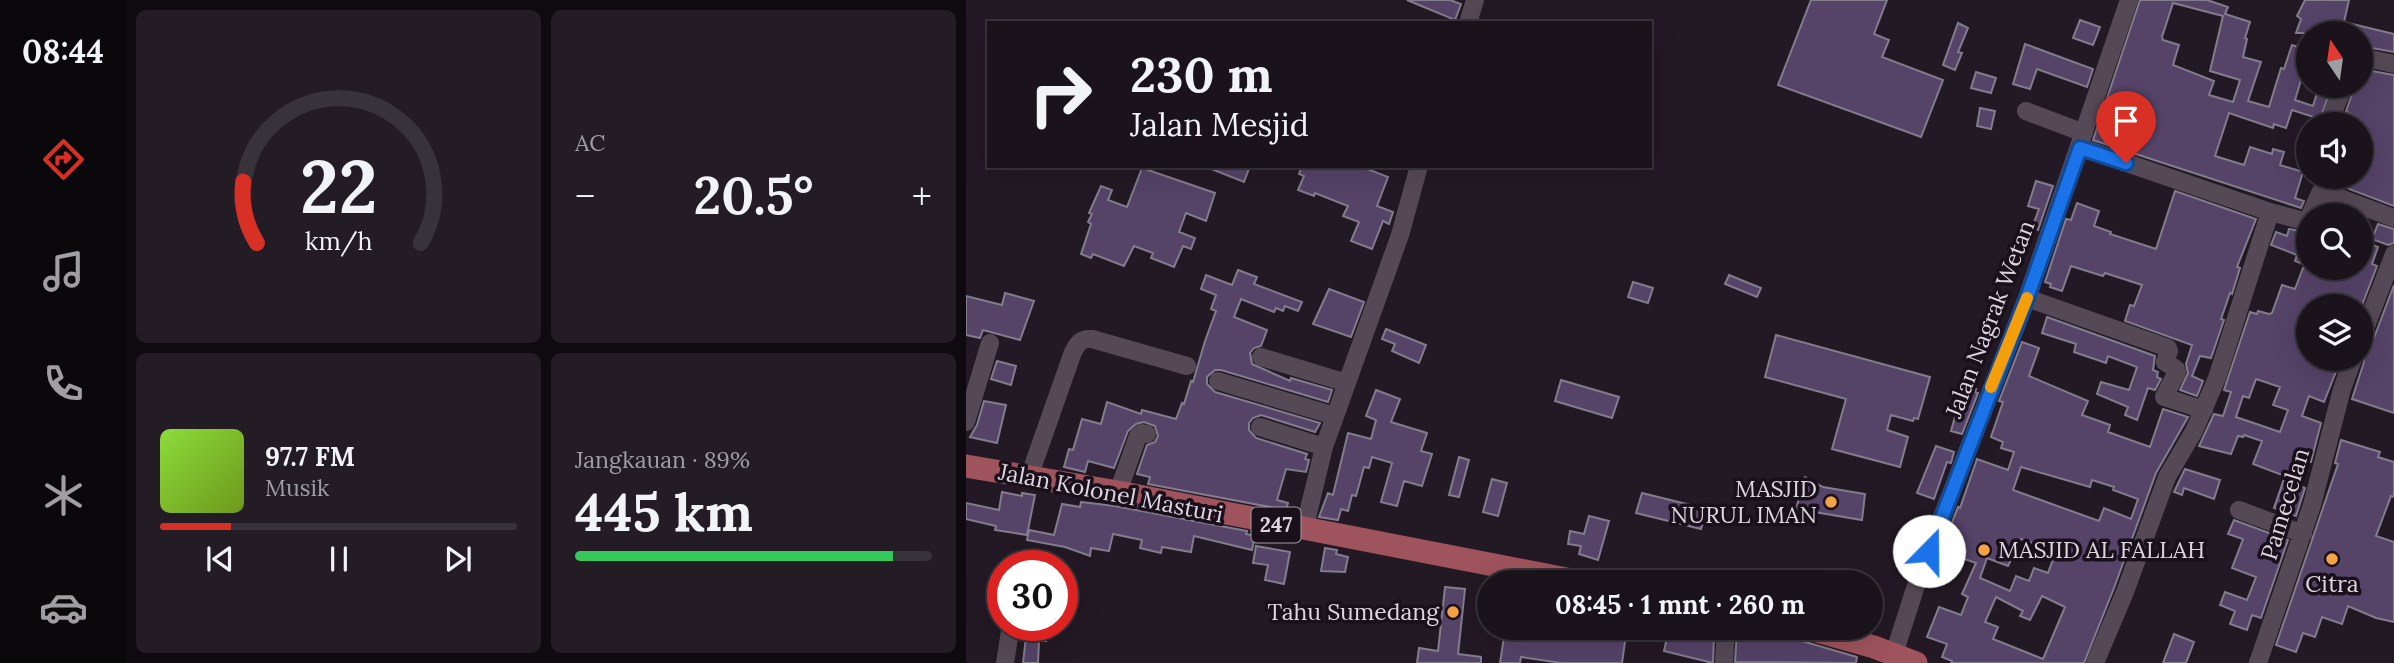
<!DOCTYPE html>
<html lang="id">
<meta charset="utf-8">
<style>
:root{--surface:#1a131b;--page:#231c24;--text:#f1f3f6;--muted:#9f9ea3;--line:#38323a;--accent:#d93025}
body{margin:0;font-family:Lora,serif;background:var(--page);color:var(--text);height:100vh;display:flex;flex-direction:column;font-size:26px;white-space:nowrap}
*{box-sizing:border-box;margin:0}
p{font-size:23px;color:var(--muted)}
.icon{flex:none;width:38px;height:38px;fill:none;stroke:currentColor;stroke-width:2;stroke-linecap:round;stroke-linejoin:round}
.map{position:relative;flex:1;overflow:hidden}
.details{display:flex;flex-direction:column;gap:10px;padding:10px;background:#0e0a0f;width:840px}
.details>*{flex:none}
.top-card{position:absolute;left:21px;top:21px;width:665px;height:147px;border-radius:0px;box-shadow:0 7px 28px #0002,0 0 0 2px var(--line);background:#1a131b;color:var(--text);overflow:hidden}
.needle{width:46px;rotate:347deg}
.fabs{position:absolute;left:1330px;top:21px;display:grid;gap:14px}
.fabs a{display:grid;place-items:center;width:77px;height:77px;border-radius:50%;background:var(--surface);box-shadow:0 7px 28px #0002,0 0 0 2px var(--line);font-size:35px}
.speed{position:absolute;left:21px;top:550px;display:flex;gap:14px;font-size:35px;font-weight:700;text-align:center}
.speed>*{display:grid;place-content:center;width:91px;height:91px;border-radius:50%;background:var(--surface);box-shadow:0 7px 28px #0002,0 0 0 2px var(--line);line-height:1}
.speed .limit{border:10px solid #d22;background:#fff;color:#111}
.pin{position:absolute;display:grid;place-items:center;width:60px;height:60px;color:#fff;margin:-72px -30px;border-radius:50% 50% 50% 0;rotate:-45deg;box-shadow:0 0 7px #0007}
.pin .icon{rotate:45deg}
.me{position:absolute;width:77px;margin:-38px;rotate:22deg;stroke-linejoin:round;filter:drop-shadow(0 0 5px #0008)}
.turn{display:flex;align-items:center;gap:24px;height:147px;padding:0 28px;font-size:32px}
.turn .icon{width:91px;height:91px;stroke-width:2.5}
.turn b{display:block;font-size:49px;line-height:60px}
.big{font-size:52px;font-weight:700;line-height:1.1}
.details .widget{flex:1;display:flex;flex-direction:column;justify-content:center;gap:10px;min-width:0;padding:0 24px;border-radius:10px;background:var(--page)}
.details .dial{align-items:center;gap:0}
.dial svg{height:182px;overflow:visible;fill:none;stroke:var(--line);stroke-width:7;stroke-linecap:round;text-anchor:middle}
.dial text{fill:var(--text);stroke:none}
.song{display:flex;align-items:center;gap:21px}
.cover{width:84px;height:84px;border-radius:10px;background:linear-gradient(135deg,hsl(90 70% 55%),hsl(80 70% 35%))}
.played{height:7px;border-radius:4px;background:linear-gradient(90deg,var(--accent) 20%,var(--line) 20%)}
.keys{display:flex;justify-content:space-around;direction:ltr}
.heat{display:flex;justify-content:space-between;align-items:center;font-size:38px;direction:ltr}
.charge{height:10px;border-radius:5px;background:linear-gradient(90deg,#34c759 89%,var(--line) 0)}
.details .tiles{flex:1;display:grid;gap:10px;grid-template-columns:repeat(2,1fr)}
.trip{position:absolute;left:511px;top:570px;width:406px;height:70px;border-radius:35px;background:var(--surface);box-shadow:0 7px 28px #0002,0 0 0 2px var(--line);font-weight:700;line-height:70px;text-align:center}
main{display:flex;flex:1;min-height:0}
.menu{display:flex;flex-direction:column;width:126px;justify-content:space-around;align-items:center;background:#0a080b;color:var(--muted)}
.menu .icon{width:49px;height:49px}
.menu .active{color:var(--accent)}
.menu b{font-size:32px;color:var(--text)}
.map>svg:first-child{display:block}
.building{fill:#554368;stroke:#837c8c;stroke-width:2;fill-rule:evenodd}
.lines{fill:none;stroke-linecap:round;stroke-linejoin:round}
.minor{stroke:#554956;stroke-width:18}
.major{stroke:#9f535c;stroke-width:23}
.route-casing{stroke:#114b97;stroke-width:18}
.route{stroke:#1a73e8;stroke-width:12}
.slow{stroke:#f59e0b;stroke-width:12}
.poi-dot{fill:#f4a344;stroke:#1a101b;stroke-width:2.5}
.labels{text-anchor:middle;stroke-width:7;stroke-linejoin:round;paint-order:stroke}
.shield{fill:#1a101b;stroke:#a29ba4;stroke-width:2}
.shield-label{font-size:21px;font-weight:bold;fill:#ddd6de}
.street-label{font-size:23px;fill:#ddd6de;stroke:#1a101b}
.poi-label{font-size:23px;fill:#ddd6de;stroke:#1a101b;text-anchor:end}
</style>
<main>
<nav class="menu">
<b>08:44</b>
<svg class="icon active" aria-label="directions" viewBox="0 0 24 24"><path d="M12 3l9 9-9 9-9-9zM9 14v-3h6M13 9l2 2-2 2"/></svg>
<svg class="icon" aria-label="music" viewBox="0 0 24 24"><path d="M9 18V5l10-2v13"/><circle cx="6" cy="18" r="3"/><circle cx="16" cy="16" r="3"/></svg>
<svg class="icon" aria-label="phone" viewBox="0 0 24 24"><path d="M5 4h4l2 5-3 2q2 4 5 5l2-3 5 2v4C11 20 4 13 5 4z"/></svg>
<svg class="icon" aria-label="climate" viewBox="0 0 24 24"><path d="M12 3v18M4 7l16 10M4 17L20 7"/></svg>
<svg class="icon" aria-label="car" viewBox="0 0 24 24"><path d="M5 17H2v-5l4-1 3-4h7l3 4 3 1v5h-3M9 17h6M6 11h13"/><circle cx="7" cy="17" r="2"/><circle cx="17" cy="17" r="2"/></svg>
</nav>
<section class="details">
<div class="tiles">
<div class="widget dial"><svg viewBox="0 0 100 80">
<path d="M14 69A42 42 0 1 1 86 69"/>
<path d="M14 69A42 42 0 0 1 8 42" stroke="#d93025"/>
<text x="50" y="56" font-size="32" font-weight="700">22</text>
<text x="50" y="72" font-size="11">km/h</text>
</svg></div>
<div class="widget"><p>AC</p>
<div class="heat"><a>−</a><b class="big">20.5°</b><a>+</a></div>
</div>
<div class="widget">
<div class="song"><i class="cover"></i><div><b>97.7 FM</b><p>Musik</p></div></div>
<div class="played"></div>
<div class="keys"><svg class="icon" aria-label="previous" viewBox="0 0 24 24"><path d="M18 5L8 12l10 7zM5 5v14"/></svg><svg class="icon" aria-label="pause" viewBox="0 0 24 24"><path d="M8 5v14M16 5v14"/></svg><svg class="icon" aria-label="next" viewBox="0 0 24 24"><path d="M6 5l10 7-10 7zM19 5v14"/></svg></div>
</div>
<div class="widget"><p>Jangkauan · 89%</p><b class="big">445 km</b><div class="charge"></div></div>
</div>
</section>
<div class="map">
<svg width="1428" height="663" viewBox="0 0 1428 663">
<rect width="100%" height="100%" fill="#231924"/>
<!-- building -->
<path class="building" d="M441,0h43l11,4 -6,16z
M845,0h76l-13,34 15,6 -7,17 61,23 -22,57 -143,-52z
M1174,0h67l21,7 -3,7 25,8 -5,16 2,1 -4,18 18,5 -13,39 21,6 12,-39 3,1 8,-24 16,5v29l-6,-2 -7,23 18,6 6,-20h13l-12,33 -28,-9 -6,18 -12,-4 -1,4 -44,-15 -14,43 29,9 6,-18 22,7 1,-5 11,3 -4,13 23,7 -8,26 9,3 -3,7 -208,-68zM1207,3l50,13 -13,55 30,9 -7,22 -24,-7 5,-14 -41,-16 6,-20 -16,-5 -1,-3z
M1339,0h44l-5,22 50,12v18l-33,-6v-13h-65l5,-14 -4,-3z
M1114,20l20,7 -7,18 -20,-7z
M992,23l10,5 -10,24 4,1 -7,17 -12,-5z
M1059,44l68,25 -6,18 -50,-18 -7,20 -17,-5z
M1395,69l33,6v131l-66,-25 1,-4h32v-53h-4l-2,-7 -9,-6 9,-25 6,2z
M1010,72l20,6 -5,15 -20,-5z
M1014,108l15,3 -4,18 -14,-3z
M238,166h46l-6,16z
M336,166h58l28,11 -11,29 16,6 -4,12 -6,-3 -11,28 -21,-8 8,-19 -16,-6 5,-10 -33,-13 -1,3 -16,-6 6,-14 -5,-2z
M176,168l73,25 -9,28 -20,-8 -7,19 16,6 -4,11 -8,-3 -9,21 -23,-9 2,-5 -19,-7 -10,20 -31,-12 -2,4 -10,-4 10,-30 -3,-2 4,-8 -3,-1 12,-27 11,4 -4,10 19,7z
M1070,181l17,5 -15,44 -6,-2 7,-19 -11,-3z
M1209,191l81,28 -19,48 3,1 -8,26 -2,-1 -9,26 3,1 -13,38 -11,-2 -8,20 11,5 -6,15 -17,-6 8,-17 -2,-9 6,-19 -67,-24 5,-16 4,1 8,-21 -37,-12 -2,3 -32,-10 -9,25 -12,-4 1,-3 -6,-2 21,-63 5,1 6,-17 22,8 -5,15 17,6 -1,2 46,15z
M1361,205l27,10h-32z
M1412,224l16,5v14l-6,2 -16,-6z
M1323,229l19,3v34l-13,-5 2,-6 -26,-10 5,-13 11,4z
M1395,240l17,7 -6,17 5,2 -16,42v-2h-53v28l-4,11 4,3v11h17l14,5 -15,38 -15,-6 -7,20 19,7 -10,39 -5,-2 -9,25 8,3 -9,28 -22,-8 11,-32 -32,-12 9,-23 -18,-6 -1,2 -5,-1 -7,18 -32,-8 15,-32 9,2 8,-24 -7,-2 26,-78 7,2 1,-3 11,3 3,-1 10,-28 13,4 8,-21h58zM1290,379l24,8 -7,18 15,5 -8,22 -44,-15 7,-21 6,2z
M272,270l19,7 -3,7 48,18 -4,9 -13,-5 -2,5 -7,-3 -2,4 -33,-13 -7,18 33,13 -6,16 -7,2 -4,5 2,11 38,17 1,-3 41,12 -4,12 -107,-32h-6l-8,7v7l8,8 105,31 -5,9 -54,-17 -8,3 -4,5v7l7,8 51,16 -2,5 4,1 -3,12 -20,-3 -9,31 11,3 -2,7 -138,-26 2,-7 -13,-3 10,-29 8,-3 3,-6 -3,-10 -11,-4 -8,2 -8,7 -14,37 -26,-7 -3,11 -21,-5 5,-18 4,1 9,-31 19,5 6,-22 34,12 1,-4 34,9 6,-16 2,1 7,-23 2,1 12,-41 11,-30 -5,-2 5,-14 -15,-6 5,-14 26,10z
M763,275l32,13 -4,9 -32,-13z
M667,282l20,6 -5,15 -20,-6z
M1428,285v128l-42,-14 12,-37 -3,-12 7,-2 4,-5z
M363,289l35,13 -13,35 -38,-13z
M39,293l29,8 -14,39 -37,-10 -3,8 -14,-3v-39l36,9z
M1081,317l108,39 -2,14 5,2 -1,5 4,2 -6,11 -7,-2 -11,32 -12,-5 3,-8 -31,-13 4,-12 28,8 8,-23 -29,-11 -2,7 -32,-11 2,-8 -34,-11z
M420,329l40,16 -7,18 -27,-12 3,-7 -13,-5z
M810,335l154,42 -12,42 -4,-1 -1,3 -22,-6 -4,15 21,7 -8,30 -68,-18 14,-50 -81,-22z
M1056,342l17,6 -10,28 59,25 -6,14 28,10 -2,7 42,15 13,-38 25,8 -32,56 -42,115 -30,75h-133l1,-2 -10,-4 5,-13 -20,-7 12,-30 22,8 7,-18 -6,-3 14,-31 -35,-12 17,-44 2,1 17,-49 31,11 6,-18 -13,-4 2,-6 -12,-5 12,-35 -4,-1zM1055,467l69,20 2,-7 22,7 -1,3 25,9 -7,20 -27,-11 -5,13 -86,-31zM1055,539l35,12 -8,22 -14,-5 -5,13 -13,-5 -6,15 -30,-13 7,-20 21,8zM1076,596l23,11 -22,52 -50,-20 5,-12 -13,-5 11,-25 27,14 -3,5 10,4z
M31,361l19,5 -5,19 -20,-6z
M595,380l58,17 -7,21 -57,-17z
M1002,387l8,2 -1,3 3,1 -16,41 -11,-3 7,-25 3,1z
M410,390l24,9 -9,23 36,11 -6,18 11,3 -10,32 -18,-5 -7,25 -16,-4 11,-39 -20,-6 -3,11 -5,-1 -8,29 -4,-1 -4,16 -7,-2 -3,11 -19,-3 9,-24 5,2 15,-62 23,6 5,-19 -10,-4z
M18,401l22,4 -9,38 -27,-6 7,-12z
M1375,440l39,12 -2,5 16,5v35l-3,-1 -15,40 18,6v80l-18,-4 -28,-12 -6,18 -20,-7 -7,20 -12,-4 -7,19 -20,-7 62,-181 -3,-1z
M970,446l18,6 -3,11 -4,-1 -13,37 -17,-6z
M493,457l10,3 -10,37 -10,-2z
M1219,469l35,11 -6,19 -30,-11 -2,7 -8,-3z
M839,477l18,10 42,7 -3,26 -66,-11z
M526,479l15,4 -9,33 -15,-4z
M36,492l20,4v-3l13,2 -8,40 -32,-5 1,-4 -30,-7v-16l33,7z
M676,493l65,16 -6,20 -65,-16z
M115,502l34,4 132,25 -1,3 9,2 -3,14 -58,-14 -3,16 -29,-5 -1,6 -21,-5 2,-8 -29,-6 -4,17 -18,-3 -1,8 -25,-9 -38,-7 2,-10 25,5 8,-31 18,3z
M623,516l20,5 -11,39 -19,-6 2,-8 -13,-2 2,-13 14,3z
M1268,520l54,20 -27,78 -9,-3 -5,15 -17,-6 5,-13 -15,-6 5,-13 22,8 9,-23 -24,-9 11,-29 -15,-5z
M290,546l34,6 -6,32 -19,-4 3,-15 -15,-2z
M359,548l12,2 -1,4 12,3 -3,15 -24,-1z
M479,587l20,2 -7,65 23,3v6h-64l2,-15 19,3z
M61,628h19v13h-7l-1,22h-15z
M593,628h68l-5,35h-61l-40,-6 -1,6h-20l4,-26 30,4 1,-4 22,3z
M703,628l45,9 -1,26 -49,-12z
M771,630l58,6 7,5 55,16 -1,6 -121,-1z
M1208,634l20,8 -8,21h-23z"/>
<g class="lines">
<!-- minor -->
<path class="minor" d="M502,23l7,-23
M1395,57l33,7
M1378,86l-13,31 15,7
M1060,111l58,22
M1114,147l190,65 34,9 4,-1
M1344,215l11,-24 73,27
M1061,298l141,50 1,3 -4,11 11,7 1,3 -13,25 40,13
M1395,339l33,-85
M295,357l86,26
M252,381l117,35
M0,422l24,-79
M294,427l64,20
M63,477l44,-125c5,-9 8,-14 19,-13l95,27
M152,492l20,-56 4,-3 5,1
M1273,510l64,24
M338,530l20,-83 76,-212 19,-69
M928,654l25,-78 108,-278 102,-298
M39,663l6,-38
M758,663l2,-35
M1129,663l30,-71 42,-115 27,-46 23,-53 53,-166
M1292,663l54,-158 30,-116 11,-30"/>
<!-- major -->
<path class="major" d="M0,466l152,26 469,91
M840,628l68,19 42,16"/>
</g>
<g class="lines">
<defs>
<path id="route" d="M963,551l98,-253 53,-150 46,15"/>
</defs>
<!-- route casing -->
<use href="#route" class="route-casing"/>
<!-- route -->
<use href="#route" class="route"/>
<!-- slow -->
<path class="slow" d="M1025,387l36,-89"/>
</g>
<!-- markers -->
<g class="poi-dot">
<circle cx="865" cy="502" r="7"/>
<circle cx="1018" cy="550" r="7"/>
<circle cx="1366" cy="559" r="7"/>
<circle cx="487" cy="612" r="7"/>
</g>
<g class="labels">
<!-- shield labels -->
<rect class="shield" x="285.5" y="507.5" width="49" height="35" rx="5"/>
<g class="shield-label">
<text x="310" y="532">247</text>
</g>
<!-- street labels -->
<g class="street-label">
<text transform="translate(1024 319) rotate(-69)" y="8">Jalan Nagrak Wetan</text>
<text transform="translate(145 493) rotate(11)" y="8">Jalan Kolonel Masturi</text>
<text transform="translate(1319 504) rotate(-73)" y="8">Pamecelan</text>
</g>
<!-- poi labels -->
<g class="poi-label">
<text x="851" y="497">MASJID<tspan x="851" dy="26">NURUL IMAN</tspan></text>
<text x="1032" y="558" text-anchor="start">MASJID AL FALLAH</text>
<text x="1366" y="592" text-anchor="middle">Citra</text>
<text x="473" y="620">Tahu Sumedang</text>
</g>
</g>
</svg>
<div class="fabs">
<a><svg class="needle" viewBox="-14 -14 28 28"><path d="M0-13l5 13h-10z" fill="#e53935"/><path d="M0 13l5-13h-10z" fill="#9f9ea3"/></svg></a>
<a><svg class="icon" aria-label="sound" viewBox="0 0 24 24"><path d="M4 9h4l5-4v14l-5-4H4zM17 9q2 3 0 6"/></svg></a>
<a><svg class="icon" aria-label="search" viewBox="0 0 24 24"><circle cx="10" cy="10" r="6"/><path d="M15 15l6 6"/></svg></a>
<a><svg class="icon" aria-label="layers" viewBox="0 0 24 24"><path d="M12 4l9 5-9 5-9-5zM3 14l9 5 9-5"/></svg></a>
</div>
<div class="speed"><div class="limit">30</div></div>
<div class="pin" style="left:1160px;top:163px;background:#d93025"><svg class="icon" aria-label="arrive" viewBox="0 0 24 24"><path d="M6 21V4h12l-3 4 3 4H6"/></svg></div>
<svg class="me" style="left:963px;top:551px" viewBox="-20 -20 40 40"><circle r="19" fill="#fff"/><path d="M0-13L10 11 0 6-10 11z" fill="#1a73e8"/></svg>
<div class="trip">08:45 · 1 mnt · 260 m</div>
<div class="top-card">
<div class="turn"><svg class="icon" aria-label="right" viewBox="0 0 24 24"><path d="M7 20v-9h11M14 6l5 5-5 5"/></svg><div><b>230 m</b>Jalan Mesjid</div></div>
</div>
</div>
</main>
